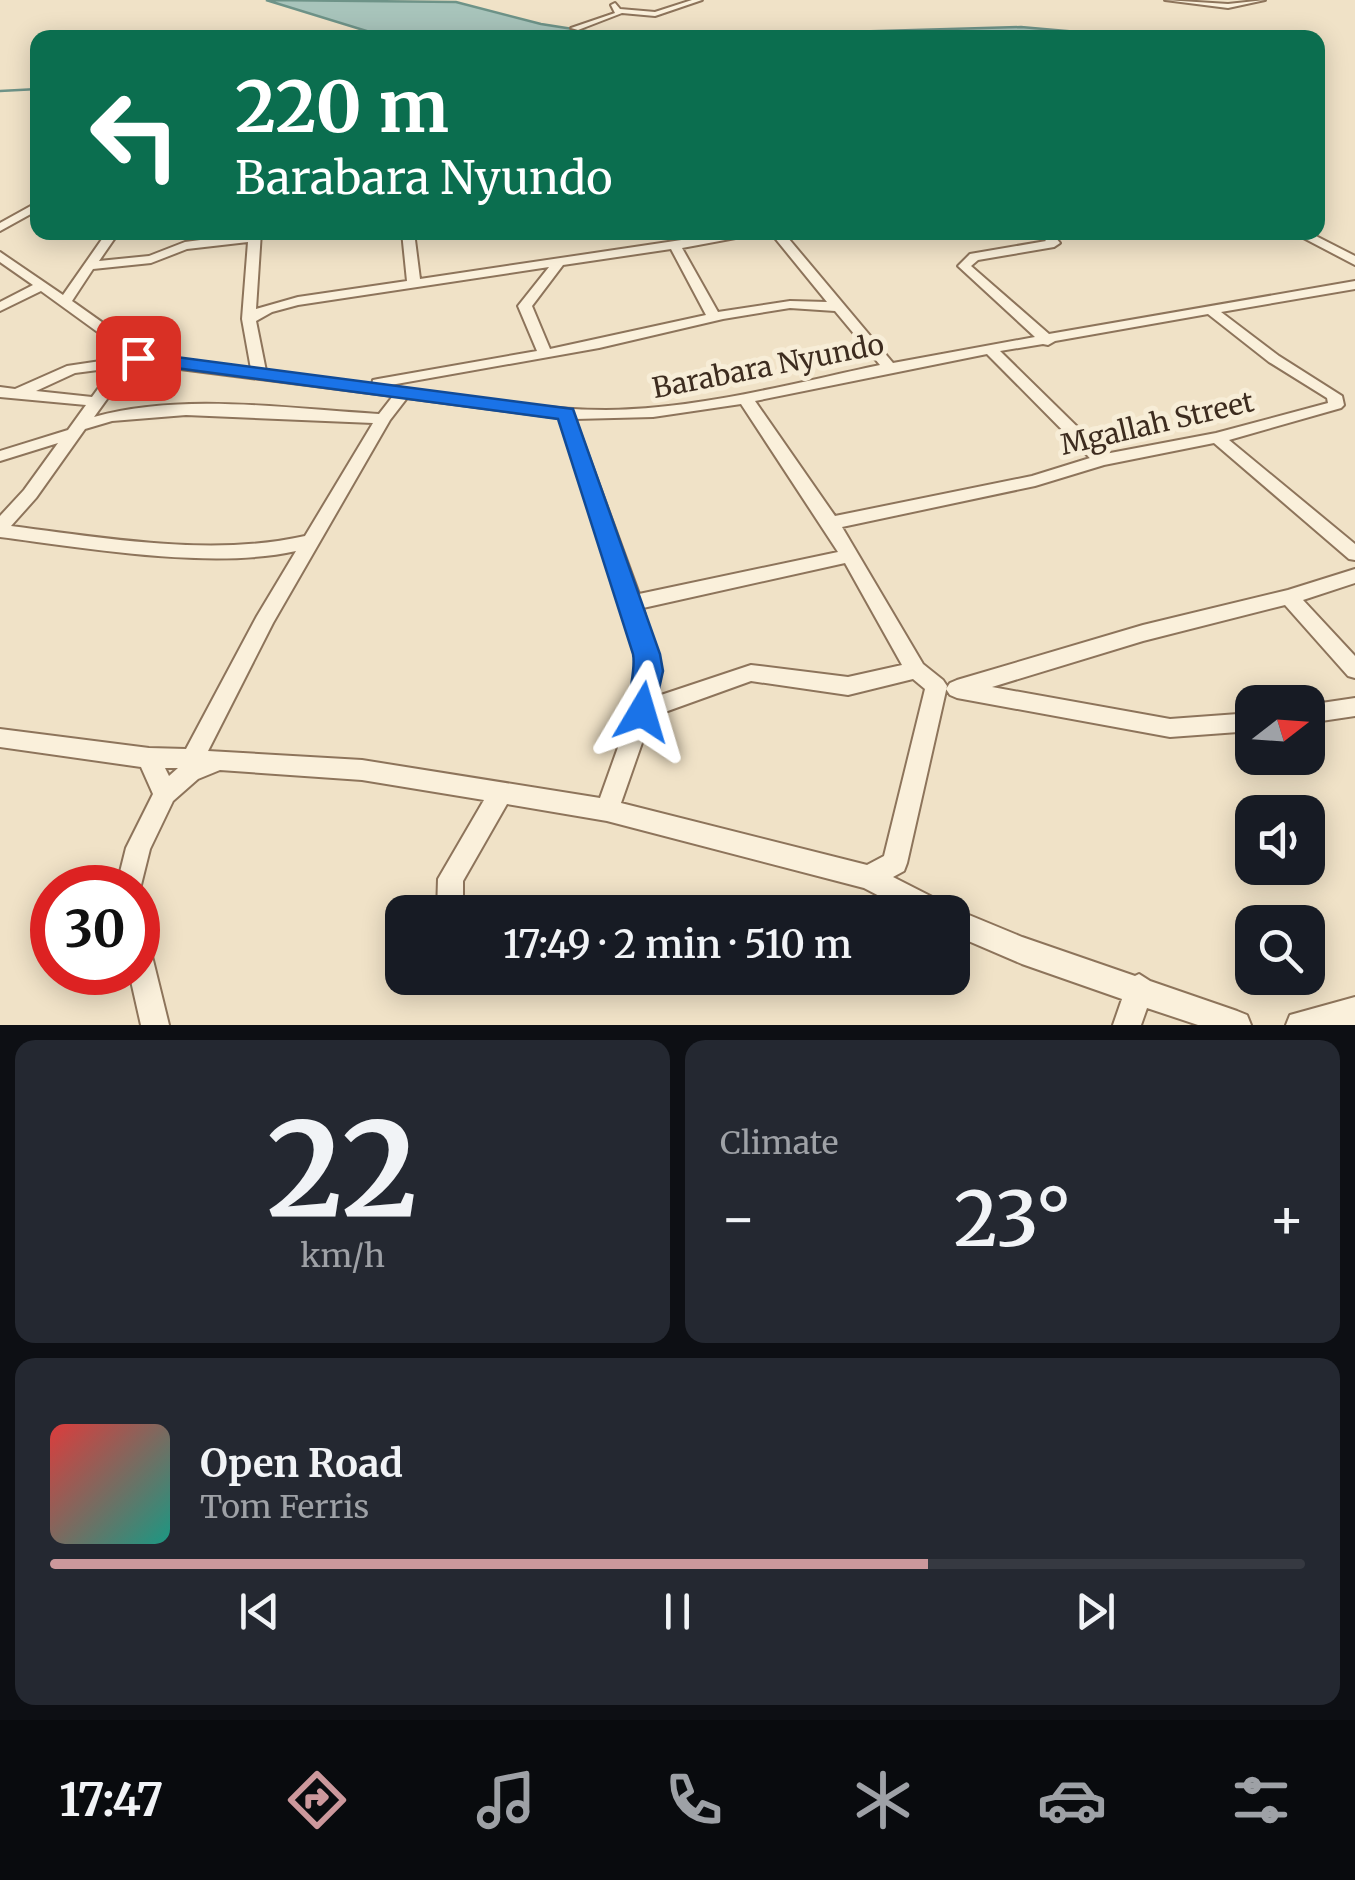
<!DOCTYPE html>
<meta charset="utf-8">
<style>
:root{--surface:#171b24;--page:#242831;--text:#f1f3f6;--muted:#9ea1a6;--line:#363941;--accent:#cc989c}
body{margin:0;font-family:Merriweather,serif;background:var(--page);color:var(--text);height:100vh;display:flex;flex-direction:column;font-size:38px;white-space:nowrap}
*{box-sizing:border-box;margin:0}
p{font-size:32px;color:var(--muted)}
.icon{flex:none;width:55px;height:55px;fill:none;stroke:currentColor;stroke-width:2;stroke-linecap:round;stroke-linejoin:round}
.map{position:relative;height:1025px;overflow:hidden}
.side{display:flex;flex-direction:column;gap:15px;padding:15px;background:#0d0f14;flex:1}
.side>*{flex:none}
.hud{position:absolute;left:30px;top:30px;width:1295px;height:210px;border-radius:20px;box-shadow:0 5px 25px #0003;background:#0b6e4f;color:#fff;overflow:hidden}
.needle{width:65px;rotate:73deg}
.fabs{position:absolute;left:1235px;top:685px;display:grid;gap:20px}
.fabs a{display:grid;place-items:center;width:90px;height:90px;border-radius:20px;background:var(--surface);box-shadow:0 5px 25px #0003;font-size:50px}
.speed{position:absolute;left:30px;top:865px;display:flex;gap:20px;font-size:50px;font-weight:700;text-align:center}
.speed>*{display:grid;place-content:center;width:130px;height:130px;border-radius:50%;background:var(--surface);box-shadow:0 5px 25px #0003;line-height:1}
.speed .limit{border:15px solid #d22;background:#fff;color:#111}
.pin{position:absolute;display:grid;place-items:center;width:85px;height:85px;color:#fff;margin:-42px;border-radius:20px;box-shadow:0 5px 15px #0006}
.me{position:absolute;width:110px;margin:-55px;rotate:7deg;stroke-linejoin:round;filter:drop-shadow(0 0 8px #0008)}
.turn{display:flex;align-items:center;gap:35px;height:210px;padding:0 40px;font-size:45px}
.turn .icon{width:130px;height:130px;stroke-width:2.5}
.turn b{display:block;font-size:70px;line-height:85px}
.big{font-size:75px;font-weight:600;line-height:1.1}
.side .widget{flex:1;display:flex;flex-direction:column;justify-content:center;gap:15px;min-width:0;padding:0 35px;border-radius:20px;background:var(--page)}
.side .dial{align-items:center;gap:0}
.dial b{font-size:130px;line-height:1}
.song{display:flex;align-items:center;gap:30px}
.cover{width:120px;height:120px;border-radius:15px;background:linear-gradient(135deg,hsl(0 70% 55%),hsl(170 70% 35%))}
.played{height:10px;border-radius:5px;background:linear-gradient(90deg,var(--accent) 70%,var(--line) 70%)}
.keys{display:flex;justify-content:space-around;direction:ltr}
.heat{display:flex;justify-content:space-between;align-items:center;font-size:55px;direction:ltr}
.side .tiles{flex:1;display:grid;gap:15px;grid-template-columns:1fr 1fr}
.widget:last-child{grid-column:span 2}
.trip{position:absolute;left:385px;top:895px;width:585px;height:100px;border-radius:20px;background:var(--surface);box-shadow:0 5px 25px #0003;font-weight:600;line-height:100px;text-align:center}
.tab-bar{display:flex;height:160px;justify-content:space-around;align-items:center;background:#090b0e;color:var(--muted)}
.tab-bar .icon{width:70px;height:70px}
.tab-bar .current{color:var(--accent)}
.tab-bar b{font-size:45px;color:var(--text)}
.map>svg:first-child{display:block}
.water{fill:#a8c4bb;stroke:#6e9388;stroke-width:2.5}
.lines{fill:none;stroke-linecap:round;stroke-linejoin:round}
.stream{stroke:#6e9388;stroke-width:2.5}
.minor-casing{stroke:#8d745b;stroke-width:4}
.minor{fill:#faf0db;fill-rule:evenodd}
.route{fill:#1a73e8;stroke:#114b97;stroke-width:2.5}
.labels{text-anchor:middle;stroke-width:10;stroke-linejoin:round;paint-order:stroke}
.street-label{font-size:28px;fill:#3d2c1f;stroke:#f7edd7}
</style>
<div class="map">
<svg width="1355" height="1025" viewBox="0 0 1355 1025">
<rect width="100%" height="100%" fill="#f0e2c7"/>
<!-- water -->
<path class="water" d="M266,0l190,2 85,22 83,13h-238z
M1021,27l114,10h-359l34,-4z"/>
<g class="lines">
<!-- stream -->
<path class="stream" d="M0,91l38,-2"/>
<defs>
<path id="minor" d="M692,0h10l-47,16 -33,-3 -44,17 -7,-2 44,-15 -4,-8 4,-2 5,6 35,3z
M1165,0l63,4 37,-4 -37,8z
M38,202v8l-38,21v-8z
M107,232h12l-20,29 50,-5 36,-14 76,-10 -5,77 42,-12 109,-16 -5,-49h12l6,47 315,-47h33l-86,16 36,64 72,-11 37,1 -57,-70h13l110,131 142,-26 -77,-71 12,-12 76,-13 -8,-9h13l9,11 -6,4 -76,13 -7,6 78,68 306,-53v8l-134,23 58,44 63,40 2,9 -3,3 -112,32 126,104v16l-6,-1 -135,-116 -110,22 -69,21 -193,41 81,137 20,16 4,6 -40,177 -3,8 -11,6 51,26 3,7 5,-2 70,29 113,39 4,-2 11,7 87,30 10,4 4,10h-53l-51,-17 -6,17h-28l9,-26 -100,-35 -70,-30v-22h-42l-46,-24 -257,-67 -100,-17 -44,77v31h-26l1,-33 46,-79 -122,-20 -142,-10 -22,9 -25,22 -23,48 -12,48v-9h-22l10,-40 27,-54 -12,-27 -141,-20v-18l149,19 37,1 71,-133 39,-65c-84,19 -210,-3 -296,-14v-21l24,-26 34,-47 -58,18v-10l68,-21 18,-25 -86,-8v-10l15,2 52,-23 54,-8 -11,-17 -69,-50 -41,20v-9l33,-17 -33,-23v-10l63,43zM248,242l-6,77 9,50 -118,-15 -13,-19 -48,-34 21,-32 58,-6 36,-14zM671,249l35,66 -156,34 -18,-43 31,-41zM549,267l-31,39 19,45 -159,28 -5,1 -1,5 -106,-14 -10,-50 16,-9 26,-7zM790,308l45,3 45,54c-90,19 -181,44 -274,45 -73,0 -149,-15 -221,-24l214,-38 124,-29zM1208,314l61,48 58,36 1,5 -112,30 -111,21 -105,-103 43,-7 5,1 7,-4zM987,354l103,104 -58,18 -197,40 -80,-115zM133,363l260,33 -14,18c-90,-5 -197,-22 -285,3zM113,368l-21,29 -56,-6 39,-18zM407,398l153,20 62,185 18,68 -9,40 -31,87 -238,-38 -154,-9 65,-128 117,-203zM741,404l97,148 -199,42 -64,-175 78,-2zM186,415l187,8 -68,113c-92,21 -201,2 -294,-10l25,-28 49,-69 27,-8zM845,563l57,102 -54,12 -97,-12 -96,32 5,-26 -17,-63zM913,679l12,10 -41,167 -17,9 -246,-62 30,-86 100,-36 97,14zM165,768h13l-9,8z
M1292,232h16l47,24v9z
M1355,569v14l-52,17 52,56v22l-7,-2 -63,-71 -142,36 -151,46 178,32 82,-6v18l-82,6 -213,-39 -7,-3 -4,-6 4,-6 7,-3 186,-55 145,-35z
M1355,698v18l-47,7v-18z
M138,939l9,4 4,9 18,73h-28l-12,-53h9z
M1355,997v28h-69l4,-10z"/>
</defs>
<!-- minor casing -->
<use href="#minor" class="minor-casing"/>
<!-- minor -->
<use href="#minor" class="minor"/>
</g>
<!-- route -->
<path class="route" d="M138,352l435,57 87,245 3,17 -11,49h-20c-9,-18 5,-45 1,-66l-75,-235 -427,-57 -2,-4z"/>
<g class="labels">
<!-- street labels -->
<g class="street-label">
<text transform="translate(768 366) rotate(-11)" y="10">Barabara Nyundo</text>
<text transform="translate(1157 423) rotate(-13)" y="10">Mgallah Street</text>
</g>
</g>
</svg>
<div class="fabs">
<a><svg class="needle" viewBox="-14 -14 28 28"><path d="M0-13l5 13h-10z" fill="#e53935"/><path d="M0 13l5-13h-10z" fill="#9ea1a6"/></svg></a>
<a><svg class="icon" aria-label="sound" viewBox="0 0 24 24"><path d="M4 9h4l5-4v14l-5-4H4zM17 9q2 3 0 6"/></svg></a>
<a><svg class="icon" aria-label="search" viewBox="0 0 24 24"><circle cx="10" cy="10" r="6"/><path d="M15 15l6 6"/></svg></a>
</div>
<div class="speed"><div class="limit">30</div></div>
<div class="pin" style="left:138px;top:358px;background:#d93025"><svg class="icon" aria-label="arrive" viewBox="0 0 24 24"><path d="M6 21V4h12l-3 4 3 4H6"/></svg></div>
<svg class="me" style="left:642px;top:712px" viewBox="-20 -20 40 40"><path d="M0-17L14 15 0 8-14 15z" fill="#1a73e8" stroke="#fff" stroke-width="4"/></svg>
<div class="trip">17:49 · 2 min · 510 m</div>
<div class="hud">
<div class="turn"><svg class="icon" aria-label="left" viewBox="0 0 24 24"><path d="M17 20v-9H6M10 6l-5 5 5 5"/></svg><div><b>220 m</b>Barabara Nyundo</div></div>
</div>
</div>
<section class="side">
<div class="tiles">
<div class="widget dial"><b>22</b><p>km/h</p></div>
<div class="widget"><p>Climate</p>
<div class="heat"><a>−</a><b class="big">23°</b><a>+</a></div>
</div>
<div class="widget">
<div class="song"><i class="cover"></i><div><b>Open Road</b><p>Tom Ferris</p></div></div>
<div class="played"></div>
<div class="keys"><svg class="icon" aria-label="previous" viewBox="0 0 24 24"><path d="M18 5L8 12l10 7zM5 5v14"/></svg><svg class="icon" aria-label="pause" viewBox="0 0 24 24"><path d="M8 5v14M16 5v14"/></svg><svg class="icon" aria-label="next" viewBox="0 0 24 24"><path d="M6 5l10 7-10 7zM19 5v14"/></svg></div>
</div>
</div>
</section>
<nav class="tab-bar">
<b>17:47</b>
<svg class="icon current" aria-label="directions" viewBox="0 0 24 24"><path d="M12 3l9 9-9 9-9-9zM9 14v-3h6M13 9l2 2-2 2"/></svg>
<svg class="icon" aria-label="music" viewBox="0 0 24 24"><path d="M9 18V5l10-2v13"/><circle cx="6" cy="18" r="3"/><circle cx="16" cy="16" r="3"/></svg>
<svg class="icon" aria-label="phone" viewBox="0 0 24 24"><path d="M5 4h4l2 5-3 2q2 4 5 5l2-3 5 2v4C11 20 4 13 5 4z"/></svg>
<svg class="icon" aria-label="climate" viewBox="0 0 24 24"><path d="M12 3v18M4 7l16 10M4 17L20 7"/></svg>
<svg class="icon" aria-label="car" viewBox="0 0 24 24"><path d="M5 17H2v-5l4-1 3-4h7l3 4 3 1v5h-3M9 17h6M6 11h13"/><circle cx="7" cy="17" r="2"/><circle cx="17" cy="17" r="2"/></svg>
<svg class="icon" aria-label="filters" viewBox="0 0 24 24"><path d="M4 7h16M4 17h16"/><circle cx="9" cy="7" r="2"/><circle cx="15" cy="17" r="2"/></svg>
</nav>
